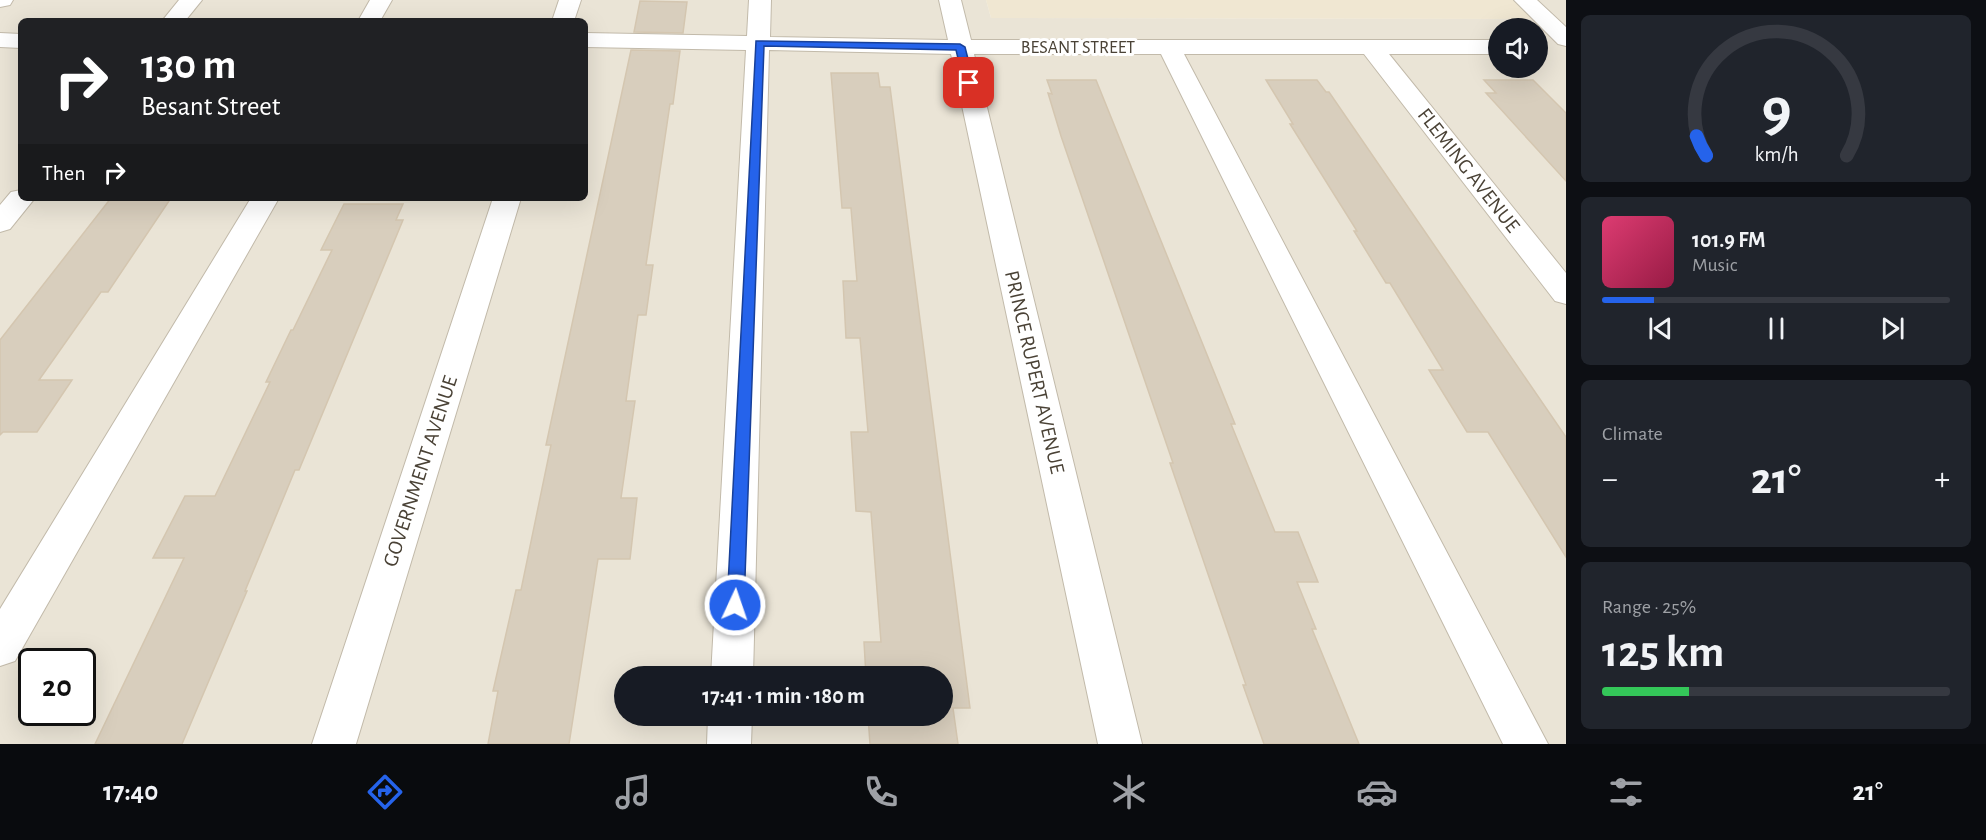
<!DOCTYPE html>
<meta charset="utf-8">
<style>
:root{--surface:#171b24;--page:#20242c;--text:#f1f3f6;--muted:#9ea1a6;--line:#363941;--accent:#2563eb}
body{margin:0;font-family:"Alegreya Sans",sans-serif;background:var(--page);color:var(--text);height:100vh;display:flex;flex-direction:column;font-size:22px;white-space:nowrap}
*{box-sizing:border-box;margin:0}
p{font-size:20px;color:var(--muted)}
.icon{flex:none;width:33px;height:33px;fill:none;stroke:currentColor;stroke-width:2;stroke-linecap:round;stroke-linejoin:round}
.map{position:relative;flex:1;overflow:hidden}
.side{display:flex;flex-direction:column;gap:15px;padding:15px;background:#0d0f14;width:420px}
.side>*{flex:none}
.hud{position:absolute;left:18px;top:18px;width:570px;height:183px;border-radius:9px;box-shadow:0 6px 24px #0002;background:#202124;color:#fff;overflow:hidden}
.tools{position:absolute;left:1488px;top:18px;display:grid;gap:12px}
.tools a{display:grid;place-items:center;width:60px;height:60px;border-radius:50%;background:var(--surface);box-shadow:0 6px 24px #0002;font-size:30px}
.speed{position:absolute;left:18px;top:648px;display:flex;gap:12px;font-size:30px;font-weight:700;text-align:center}
.speed>*{display:grid;place-content:center;width:78px;height:78px;border-radius:50%;background:var(--surface);box-shadow:0 6px 24px #0002;line-height:1}
.speed .limit{border:3px solid #111;border-radius:9px;background:#fff;color:#111}
.pin{position:absolute;display:grid;place-items:center;width:51px;height:51px;color:#fff;margin:-26px;border-radius:12px;box-shadow:0 3px 9px #0006}
.me{position:absolute;width:66px;margin:-33px;rotate:3deg;stroke-linejoin:round;filter:drop-shadow(0 0 4px #0008)}
.turn{display:flex;align-items:center;gap:21px;height:126px;padding:0 24px;font-size:27px}
.turn .icon{width:78px;height:78px;stroke-width:2.5}
.turn b{display:block;font-size:42px;line-height:51px}
.then{display:flex;align-items:center;height:57px;padding:0 24px;background:#0003;gap:12px;font-size:22px}
.big{font-size:45px;font-weight:600;line-height:1.1}
.side .widget{flex:1;display:flex;flex-direction:column;justify-content:center;gap:9px;min-width:0;padding:0 21px;border-radius:9px;background:var(--page)}
.side .dial{align-items:center;gap:0}
.dial svg{height:156px;overflow:visible;fill:none;stroke:var(--line);stroke-width:7;stroke-linecap:round;text-anchor:middle}
.dial text{fill:var(--text);stroke:none}
.song{display:flex;align-items:center;gap:18px}
.cover{width:72px;height:72px;border-radius:9px;background:linear-gradient(135deg,hsl(340 70% 55%),hsl(340 70% 35%))}
.played{height:6px;border-radius:3px;background:linear-gradient(90deg,var(--accent) 15%,var(--line) 15%)}
.keys{display:flex;justify-content:space-around;direction:ltr}
.heat{display:flex;justify-content:space-between;align-items:center;font-size:33px;direction:ltr}
.charge{height:9px;border-radius:4px;background:linear-gradient(90deg,#34c759 25%,var(--line) 0)}
.trip{position:absolute;left:614px;top:666px;width:339px;height:60px;border-radius:30px;background:var(--surface);box-shadow:0 6px 24px #0002;font-weight:600;line-height:60px;text-align:center}
.tabs{display:flex;height:96px;justify-content:space-around;align-items:center;background:#090b0e;color:var(--muted)}
.tabs .icon{width:42px;height:42px}
.tabs .current{color:var(--accent)}
.tabs b{font-size:27px;color:var(--text)}
main{display:flex;flex:1;min-height:0}
.map>svg:first-child{display:block}
.residential{fill:#eae4d6;fill-rule:evenodd}
.education{fill:#f0e7d2}
.building{fill:#d8cebd;stroke:#d4c6b0;stroke-width:1.5}
.lines{fill:none;stroke-linecap:round;stroke-linejoin:round}
.minor-casing{stroke:#c2baaa;stroke-width:2}
.minor{fill:#fff;fill-rule:evenodd}
.route{fill:#2563eb;stroke:#184099;stroke-width:1.5}
.labels{text-anchor:middle;stroke-width:6;stroke-linejoin:round;paint-order:stroke}
.far-street-label{font-size:18px;fill:#4a4236;stroke:#fff}
.street-label{font-size:21px;fill:#4a4236;stroke:#fff}
</style>
<main>
<div class="map">
<svg width="1566" height="744" viewBox="0 0 1566 744">
<rect width="100%" height="100%" fill="#f5f2e9"/>
<!-- residential -->
<path class="residential" d="M0,0h986l5,18 541,1 -19,-19h53v744h-1566zM21,21h564v177h-564zM1498,28h40v40h-40zM32,662h50v50h-50zM624,676h318v40h-318z"/>
<!-- education -->
<path class="education" d="M986,0h527l20,19 -542,-1z"/>
<!-- building -->
<path class="building" d="M640,1l47,1 -4,31 -49,-1z
M631,50l49,1 -7,53h-3l-24,161h7l-7,50h-8l-12,86h9l-14,97h16l-7,61h-32l-29,185h-81l10,-53h-5l23,-101h5l30,-145h-5z
M831,73h47l2,14h10l80,621h-17l5,36h-88l-2,-28h74v-40h-76l-2,-34h17l-10,-130 -15,-1 -5,-79h17l-8,-94h-14l-3,-57h14l-6,-73h-9z
M1047,80h49l139,344h-4l44,108h23l20,50h-21l19,47h-4l47,115h-95l-21,-59h3l-76,-222h3l-112,-327 -13,-43 4,1z
M1266,80h51l9,12h3l237,345v120l-78,-125h-21l-38,-62h14l-53,-87h-4l-32,-52h3l-67,-107h3z
M1484,80h49l33,33v68l-80,-88h10z
M111,198h60l-63,94h-7l-62,88h33l-35,52h-34l-3,3v-95z
M344,204h59l-7,16h7l-104,250h-4l-50,121h2l-65,153h-87l89,-186h-31l32,-62h30l55,-114h-4l25,-52h2l39,-80h-11z"/>
<g class="lines">
<defs>
<path id="minor" d="M0,0h13l-3,5 -10,2z
M179,0h23l-17,21h-23z
M370,0h22l-12,21h-22z
M559,0h22l-7,21h-22z
M749,0h22l-1,37 178,3 -9,-40h22l10,40h527v14h-109l177,219v31l-11,-3 -191,-247h-180l364,690h-45l-342,-690h-187l168,690h-44l-147,-690 -182,-4 -16,626h-42l35,-626 -161,-3v-14l162,3z
M1514,0h23l29,27v19l-8,-2z
M0,33l21,1v14l-21,-1z
M21,190v8h14l-25,31 -10,3v-27l11,-13z
M251,198h28l-264,463 -15,5v-57z
M493,198h28l-165,546h-44z
M708,716h44l-1,28h-44z"/>
</defs>
<!-- minor casing -->
<use href="#minor" class="minor-casing"/>
<!-- minor -->
<use href="#minor" class="minor"/>
</g>
<!-- route -->
<path class="route" d="M756,41l204,3 5,3 9,36 -5,3 -5,-3 -8,-33 -192,-4 -20,559 -3,6 -6,2 -6,-2 -2,-6z"/>
<g class="labels">
<!-- far-street labels -->
<g class="far-street-label">
<text x="1078" y="53">BESANT STREET</text>
</g>
<!-- street labels -->
<g class="street-label">
<text transform="translate(1469 170) rotate(52)" y="7">FLEMING AVENUE</text>
<text transform="translate(1035 372) rotate(77)" y="7">PRINCE RUPERT AVENUE</text>
<text transform="translate(420 471) rotate(-72)" y="7">GOVERNMENT AVENUE</text>
</g>
</g>
</svg>
<div class="tools">
<a><svg class="icon" aria-label="sound" viewBox="0 0 24 24"><path d="M4 9h4l5-4v14l-5-4H4zM17 9q2 3 0 6"/></svg></a>
</div>
<div class="speed"><div class="limit">20</div></div>
<div class="pin" style="left:969px;top:83px;background:#d93025"><svg class="icon" aria-label="arrive" viewBox="0 0 24 24"><path d="M6 21V4h12l-3 4 3 4H6"/></svg></div>
<svg class="me" style="left:735px;top:605px" viewBox="-20 -20 40 40"><circle r="17" fill="#2563eb" stroke="#fff" stroke-width="3"/><path d="M0-11L8 9 0 5-8 9z" fill="#fff"/></svg>
<div class="trip">17:41 · 1 min · 180 m</div>
<div class="hud">
<div class="turn"><svg class="icon" aria-label="right" viewBox="0 0 24 24"><path d="M7 20v-9h11M14 6l5 5-5 5"/></svg><div><b>130 m</b>Besant Street</div></div>
<div class="then">Then<svg class="icon" aria-label="right" viewBox="0 0 24 24"><path d="M7 20v-9h11M14 6l5 5-5 5"/></svg></div>
</div>
</div>
<section class="side">
<div class="widget dial"><svg viewBox="0 0 100 80">
<path d="M14 69A42 42 0 1 1 86 69"/>
<path d="M14 69A42 42 0 0 1 9 59" stroke="#2563eb"/>
<text x="50" y="56" font-size="32" font-weight="700">9</text>
<text x="50" y="72" font-size="11">km/h</text>
</svg></div>
<div class="widget">
<div class="song"><i class="cover"></i><div><b>101.9 FM</b><p>Music</p></div></div>
<div class="played"></div>
<div class="keys"><svg class="icon" aria-label="previous" viewBox="0 0 24 24"><path d="M18 5L8 12l10 7zM5 5v14"/></svg><svg class="icon" aria-label="pause" viewBox="0 0 24 24"><path d="M8 5v14M16 5v14"/></svg><svg class="icon" aria-label="next" viewBox="0 0 24 24"><path d="M6 5l10 7-10 7zM19 5v14"/></svg></div>
</div>
<div class="widget"><p>Climate</p>
<div class="heat"><a>−</a><b class="big">21°</b><a>+</a></div>
</div>
<div class="widget"><p>Range · 25%</p><b class="big">125 km</b><div class="charge"></div></div>
</section>
</main>
<nav class="tabs">
<b>17:40</b>
<svg class="icon current" aria-label="directions" viewBox="0 0 24 24"><path d="M12 3l9 9-9 9-9-9zM9 14v-3h6M13 9l2 2-2 2"/></svg>
<svg class="icon" aria-label="music" viewBox="0 0 24 24"><path d="M9 18V5l10-2v13"/><circle cx="6" cy="18" r="3"/><circle cx="16" cy="16" r="3"/></svg>
<svg class="icon" aria-label="phone" viewBox="0 0 24 24"><path d="M5 4h4l2 5-3 2q2 4 5 5l2-3 5 2v4C11 20 4 13 5 4z"/></svg>
<svg class="icon" aria-label="climate" viewBox="0 0 24 24"><path d="M12 3v18M4 7l16 10M4 17L20 7"/></svg>
<svg class="icon" aria-label="car" viewBox="0 0 24 24"><path d="M5 17H2v-5l4-1 3-4h7l3 4 3 1v5h-3M9 17h6M6 11h13"/><circle cx="7" cy="17" r="2"/><circle cx="17" cy="17" r="2"/></svg>
<svg class="icon" aria-label="filters" viewBox="0 0 24 24"><path d="M4 7h16M4 17h16"/><circle cx="9" cy="7" r="2"/><circle cx="15" cy="17" r="2"/></svg>
<b>21°</b>
</nav>
